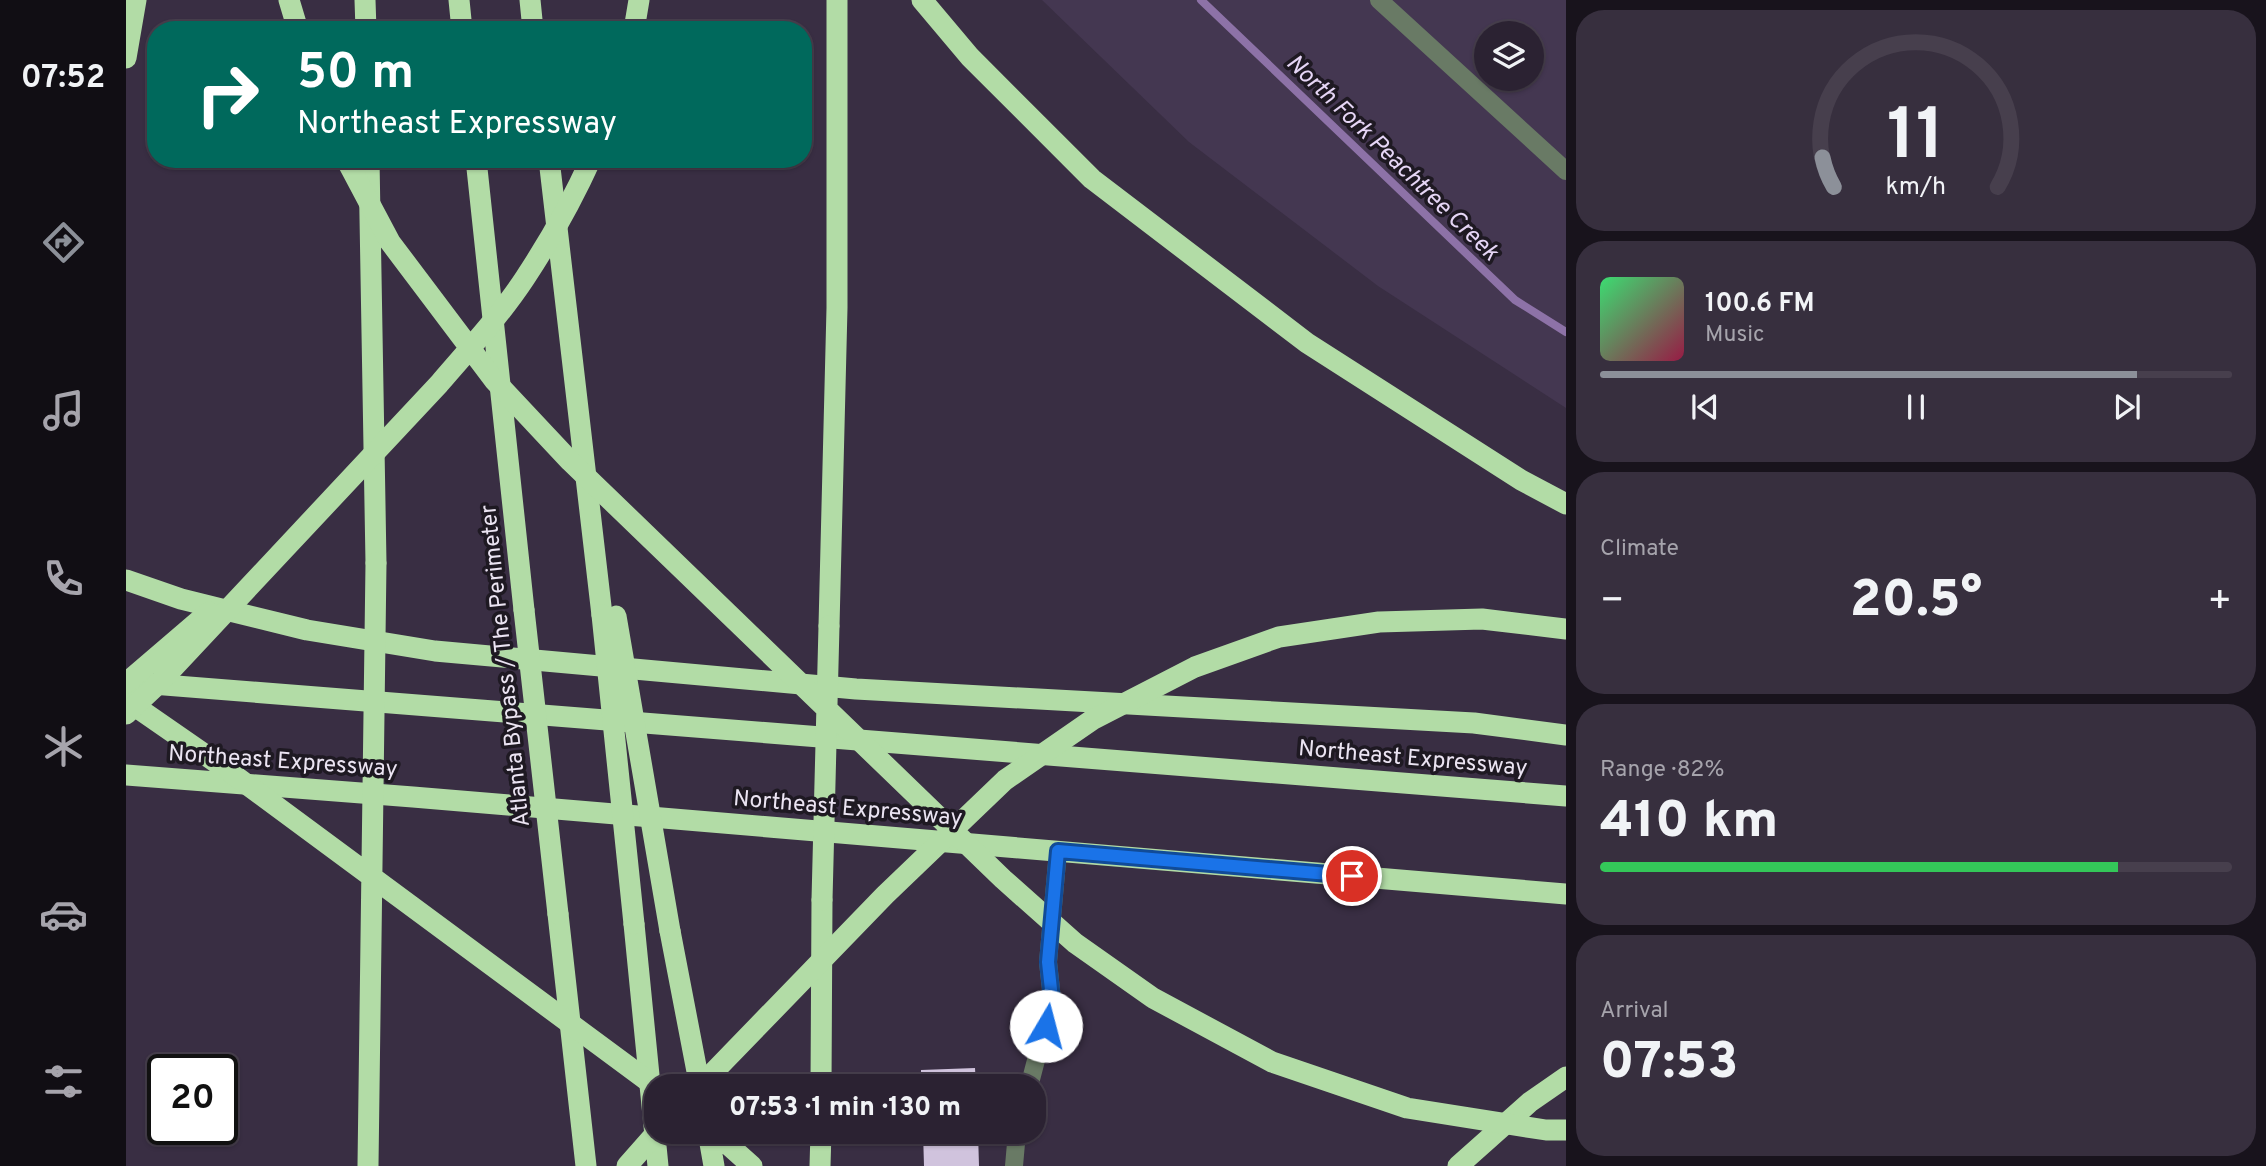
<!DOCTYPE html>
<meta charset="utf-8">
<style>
:root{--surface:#2b2232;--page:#372f3e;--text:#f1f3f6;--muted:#a6a4ac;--line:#473f4d;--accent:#8c9099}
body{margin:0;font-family:Overpass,sans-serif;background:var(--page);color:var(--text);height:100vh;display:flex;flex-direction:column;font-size:26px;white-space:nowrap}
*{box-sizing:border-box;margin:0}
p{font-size:23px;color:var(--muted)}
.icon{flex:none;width:38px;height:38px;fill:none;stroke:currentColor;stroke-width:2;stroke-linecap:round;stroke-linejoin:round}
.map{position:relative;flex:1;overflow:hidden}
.side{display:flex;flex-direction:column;gap:10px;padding:10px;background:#18131c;width:700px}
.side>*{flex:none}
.banner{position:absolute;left:21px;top:21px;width:665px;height:147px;border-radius:28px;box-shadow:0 2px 5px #0004,0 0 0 2px var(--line);background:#00695c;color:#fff;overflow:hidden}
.controls{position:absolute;left:1348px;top:21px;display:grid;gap:14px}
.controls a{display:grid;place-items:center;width:70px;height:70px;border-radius:50%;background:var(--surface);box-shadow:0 2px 5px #0004,0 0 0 2px var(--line);font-size:35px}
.speed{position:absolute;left:21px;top:1054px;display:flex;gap:14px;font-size:35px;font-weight:700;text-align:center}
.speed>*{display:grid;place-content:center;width:91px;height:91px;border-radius:50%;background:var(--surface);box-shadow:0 2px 5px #0004,0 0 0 2px var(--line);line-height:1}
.speed .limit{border:4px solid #111;border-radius:10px;background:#fff;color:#111}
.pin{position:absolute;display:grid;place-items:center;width:60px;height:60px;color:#fff;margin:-30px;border:4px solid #fff;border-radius:50%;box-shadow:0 2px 7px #0007}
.me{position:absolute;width:77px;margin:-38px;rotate:8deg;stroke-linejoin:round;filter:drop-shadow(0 0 5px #0008)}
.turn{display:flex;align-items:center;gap:24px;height:147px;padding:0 35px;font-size:32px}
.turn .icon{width:91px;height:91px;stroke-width:2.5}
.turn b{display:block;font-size:49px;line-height:60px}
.big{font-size:52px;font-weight:800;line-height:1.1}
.side .card{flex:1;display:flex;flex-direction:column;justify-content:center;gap:10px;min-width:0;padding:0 24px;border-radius:28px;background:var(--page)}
.side .dial{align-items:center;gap:0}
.dial svg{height:182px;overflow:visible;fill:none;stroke:var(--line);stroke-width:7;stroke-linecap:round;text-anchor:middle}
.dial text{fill:var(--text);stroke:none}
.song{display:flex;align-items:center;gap:21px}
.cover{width:84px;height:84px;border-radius:10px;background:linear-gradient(135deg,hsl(140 70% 55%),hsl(340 70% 35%))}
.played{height:7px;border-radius:4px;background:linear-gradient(90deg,var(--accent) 85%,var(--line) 85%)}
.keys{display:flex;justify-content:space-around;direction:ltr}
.heat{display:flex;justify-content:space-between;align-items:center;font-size:38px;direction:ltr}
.charge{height:10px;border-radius:5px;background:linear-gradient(90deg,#34c759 82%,var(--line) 0)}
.trip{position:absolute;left:518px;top:1074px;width:402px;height:70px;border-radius:28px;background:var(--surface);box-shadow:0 2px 5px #0004,0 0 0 2px var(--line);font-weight:800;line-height:70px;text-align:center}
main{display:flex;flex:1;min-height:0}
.menu{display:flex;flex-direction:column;width:126px;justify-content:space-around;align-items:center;background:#110e14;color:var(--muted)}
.menu .icon{width:49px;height:49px}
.menu .on{color:var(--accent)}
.menu b{font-size:32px;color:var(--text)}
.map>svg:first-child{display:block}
.built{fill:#443751;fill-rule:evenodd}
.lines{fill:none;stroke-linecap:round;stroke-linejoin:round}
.stream{stroke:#8d72a7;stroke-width:8}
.building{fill:#d0c3dd}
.minor{stroke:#697a65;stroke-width:18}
.highway{stroke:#b2dca6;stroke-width:21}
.highway-bridge{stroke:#b2dca6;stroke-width:21}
.route-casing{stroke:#114b97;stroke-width:18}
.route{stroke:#1a73e8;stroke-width:12}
.labels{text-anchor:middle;stroke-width:7;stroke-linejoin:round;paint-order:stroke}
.street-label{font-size:23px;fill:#ebe4f2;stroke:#1e1922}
.water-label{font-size:24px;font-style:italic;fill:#e6d6f6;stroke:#1e1922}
</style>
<main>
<nav class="menu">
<b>07:52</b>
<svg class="icon on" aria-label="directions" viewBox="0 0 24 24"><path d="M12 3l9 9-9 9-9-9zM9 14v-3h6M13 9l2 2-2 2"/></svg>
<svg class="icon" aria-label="music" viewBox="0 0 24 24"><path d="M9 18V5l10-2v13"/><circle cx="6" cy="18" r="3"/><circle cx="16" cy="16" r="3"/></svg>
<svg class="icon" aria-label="phone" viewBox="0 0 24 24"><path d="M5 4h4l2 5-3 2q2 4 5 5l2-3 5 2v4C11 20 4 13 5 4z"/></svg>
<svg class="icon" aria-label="climate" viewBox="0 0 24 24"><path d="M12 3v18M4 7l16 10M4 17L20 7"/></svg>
<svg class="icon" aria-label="car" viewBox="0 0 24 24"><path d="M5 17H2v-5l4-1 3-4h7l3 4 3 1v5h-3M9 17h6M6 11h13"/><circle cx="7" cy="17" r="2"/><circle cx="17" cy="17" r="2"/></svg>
<svg class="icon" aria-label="filters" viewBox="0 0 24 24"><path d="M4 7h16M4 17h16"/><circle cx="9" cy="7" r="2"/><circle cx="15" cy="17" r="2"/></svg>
</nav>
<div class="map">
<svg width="1440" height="1166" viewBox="0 0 1440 1166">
<rect width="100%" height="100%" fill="#392e43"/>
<!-- built -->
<path class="built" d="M916,0h524v408l-188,-122 -189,-144zM1360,33h45v46h-45z"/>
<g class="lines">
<!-- stream -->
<path class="stream" d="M1075,0l314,300 51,32"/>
</g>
<!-- building -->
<path class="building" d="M849,1068l1,19h-55v-17z
M797,1132h55l1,34h-55z"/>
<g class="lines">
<!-- minor -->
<path class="minor" d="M1253,0l187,171
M903,1087l23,-88 -4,-37 10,-111
M888,1166l3,-34"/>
<!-- highway -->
<path class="highway" d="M163,0l9,30
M239,0l1,30
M333,0l3,30
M404,0l3,30
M796,0l48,57 122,122 215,164 214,137 45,24
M508,30l5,-30
M0,58l10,-58
M243,159l7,404
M350,159l48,451
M423,159l53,456
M0,580l55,19 126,31 128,21 421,38 618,34 92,12
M703,626l8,-318v-308
M0,682l1440,114
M0,700l104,72
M0,775l287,22 1153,97
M432,914l28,252
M508,924l24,242
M544,931l30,156
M695,1087l1,-187
M582,1132l6,34
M588,1132l38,34
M694,1166l1,-34
M1332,1166l72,-64 36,-25"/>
<!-- highway-bridge -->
<path class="highway-bridge" d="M220,159l44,83 104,138 76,81 433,418 72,64 78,55 119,64 135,46 139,22h20
M398,610l34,304
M476,615l32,309
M490,616l54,315
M0,683l83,-71
M0,714l32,-30 281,-300c29,-34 61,-68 86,-106 25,-38 47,-77 66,-119
M104,772l426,315
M696,900l7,-274
M573,1087l186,-192 120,-115 87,-60 103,-53 84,-30 100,-15 103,-3 84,10
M242,1166l8,-603
M501,1166l30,-34"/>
</g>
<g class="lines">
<defs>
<path id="route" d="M920,1026l6,-27 -4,-37 10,-111 294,25"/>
</defs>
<!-- route casing -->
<use href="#route" class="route-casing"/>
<!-- route -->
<use href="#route" class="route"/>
</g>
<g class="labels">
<!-- street labels -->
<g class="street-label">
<text transform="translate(378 666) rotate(-96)" y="8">Atlanta Bypass / The Perimeter</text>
<text transform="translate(1287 757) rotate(5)" y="8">Northeast Expressway</text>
<text transform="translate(157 760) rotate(4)" y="8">Northeast Expressway</text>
<text transform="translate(722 807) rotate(5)" y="8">Northeast Expressway</text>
</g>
<!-- water labels -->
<g class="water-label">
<text transform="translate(1267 157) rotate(44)" y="8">North Fork Peachtree Creek</text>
</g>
</g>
</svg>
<div class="controls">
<a><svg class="icon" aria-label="layers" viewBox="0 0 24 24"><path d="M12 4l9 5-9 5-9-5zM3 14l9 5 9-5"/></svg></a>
</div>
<div class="speed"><div class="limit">20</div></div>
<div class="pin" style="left:1226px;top:876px;background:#d93025"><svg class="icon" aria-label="arrive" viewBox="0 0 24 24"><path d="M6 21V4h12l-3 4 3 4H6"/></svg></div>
<svg class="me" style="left:920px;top:1026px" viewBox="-20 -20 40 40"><circle r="19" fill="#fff"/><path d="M0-13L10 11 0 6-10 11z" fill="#1a73e8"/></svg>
<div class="trip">07:53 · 1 min · 130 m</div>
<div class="banner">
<div class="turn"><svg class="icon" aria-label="right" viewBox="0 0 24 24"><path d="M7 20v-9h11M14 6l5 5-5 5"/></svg><div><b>50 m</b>Northeast Expressway</div></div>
</div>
</div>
<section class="side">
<div class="card dial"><svg viewBox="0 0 100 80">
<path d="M14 69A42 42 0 1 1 86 69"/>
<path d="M14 69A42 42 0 0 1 9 56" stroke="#8c9099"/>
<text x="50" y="56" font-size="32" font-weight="700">11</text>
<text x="50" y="72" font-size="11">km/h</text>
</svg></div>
<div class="card">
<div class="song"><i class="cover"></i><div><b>100.6 FM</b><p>Music</p></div></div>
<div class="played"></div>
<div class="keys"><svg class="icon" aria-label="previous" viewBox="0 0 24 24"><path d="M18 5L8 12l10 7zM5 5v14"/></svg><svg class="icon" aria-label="pause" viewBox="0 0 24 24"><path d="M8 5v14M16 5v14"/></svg><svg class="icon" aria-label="next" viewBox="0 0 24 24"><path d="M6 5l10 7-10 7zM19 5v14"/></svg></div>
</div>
<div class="card"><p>Climate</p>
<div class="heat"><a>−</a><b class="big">20.5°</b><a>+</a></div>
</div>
<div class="card"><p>Range · 82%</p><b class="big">410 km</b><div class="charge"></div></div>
<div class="card"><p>Arrival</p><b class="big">07:53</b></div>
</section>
</main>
